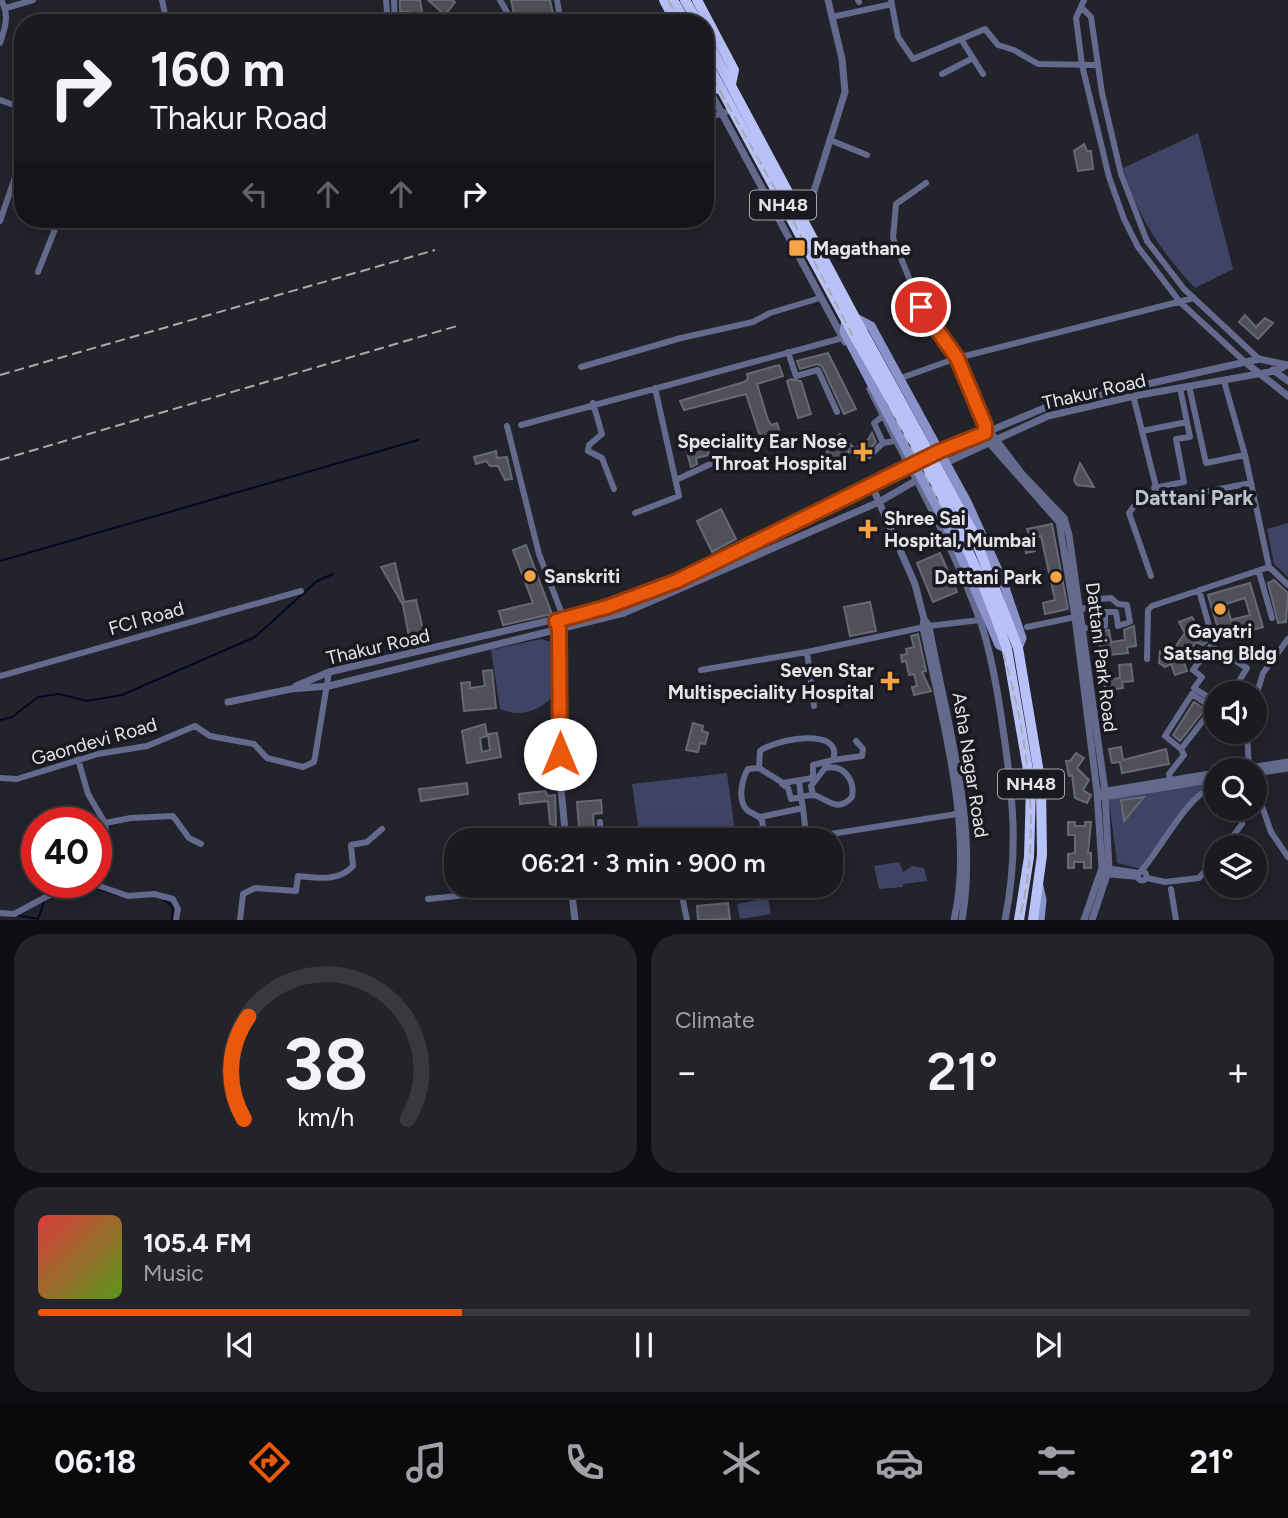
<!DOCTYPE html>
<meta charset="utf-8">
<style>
:root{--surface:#1a1a20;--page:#232329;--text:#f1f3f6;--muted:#9fa1a5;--line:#38383e;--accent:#ea580c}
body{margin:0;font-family:Figtree,sans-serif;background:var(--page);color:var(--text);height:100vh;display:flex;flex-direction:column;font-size:26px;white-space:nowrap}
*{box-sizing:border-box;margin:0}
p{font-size:23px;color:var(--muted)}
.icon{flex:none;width:38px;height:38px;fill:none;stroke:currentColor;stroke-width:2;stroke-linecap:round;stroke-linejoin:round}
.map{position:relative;height:920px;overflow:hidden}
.drawer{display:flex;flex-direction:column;gap:14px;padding:14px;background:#0e0e12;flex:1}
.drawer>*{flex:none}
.guide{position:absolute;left:14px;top:14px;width:700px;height:214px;border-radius:28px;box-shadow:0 4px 18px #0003,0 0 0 2px var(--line);background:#1a1a20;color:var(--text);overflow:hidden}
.buttons{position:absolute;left:1204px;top:681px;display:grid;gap:14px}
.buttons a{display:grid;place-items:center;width:63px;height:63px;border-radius:50%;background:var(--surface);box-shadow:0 4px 18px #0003,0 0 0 2px var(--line);font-size:35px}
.speed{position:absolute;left:21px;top:807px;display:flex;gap:14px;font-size:35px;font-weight:700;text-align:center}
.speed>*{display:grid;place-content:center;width:91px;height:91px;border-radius:50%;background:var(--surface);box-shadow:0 4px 18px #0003,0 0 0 2px var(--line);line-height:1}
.speed .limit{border:10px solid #d22;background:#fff;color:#111}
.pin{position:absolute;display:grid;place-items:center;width:60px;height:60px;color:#fff;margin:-30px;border:4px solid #fff;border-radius:50%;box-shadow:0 2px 7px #0007}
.me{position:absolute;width:77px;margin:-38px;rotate:0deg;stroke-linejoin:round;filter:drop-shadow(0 0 5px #0008)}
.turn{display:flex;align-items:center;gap:24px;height:147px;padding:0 21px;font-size:32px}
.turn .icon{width:91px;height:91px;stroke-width:2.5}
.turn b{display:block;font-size:49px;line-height:60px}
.lanes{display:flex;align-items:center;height:66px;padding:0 21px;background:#0003;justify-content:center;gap:35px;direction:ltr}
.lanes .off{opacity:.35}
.big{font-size:52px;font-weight:600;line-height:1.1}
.drawer .card{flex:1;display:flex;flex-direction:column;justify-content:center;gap:10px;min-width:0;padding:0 24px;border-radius:28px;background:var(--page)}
.drawer .dial{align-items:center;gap:0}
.dial svg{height:182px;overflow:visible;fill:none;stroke:var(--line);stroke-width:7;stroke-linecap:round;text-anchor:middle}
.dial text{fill:var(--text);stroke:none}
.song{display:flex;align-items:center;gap:21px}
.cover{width:84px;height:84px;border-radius:10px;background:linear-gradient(135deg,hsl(0 70% 55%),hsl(90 70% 35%))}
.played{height:7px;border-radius:4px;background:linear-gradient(90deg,var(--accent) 35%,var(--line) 35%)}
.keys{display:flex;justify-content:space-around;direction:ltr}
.heat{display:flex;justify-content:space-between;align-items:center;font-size:38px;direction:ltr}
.drawer .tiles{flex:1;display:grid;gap:14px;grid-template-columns:1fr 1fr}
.card:last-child{grid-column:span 2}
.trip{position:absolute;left:444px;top:828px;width:399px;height:70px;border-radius:28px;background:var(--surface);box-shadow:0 4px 18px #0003,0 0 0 2px var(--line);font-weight:600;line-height:70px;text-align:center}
.tabs{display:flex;height:112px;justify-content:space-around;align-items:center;background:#0a0a0d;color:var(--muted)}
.tabs .icon{width:49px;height:49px}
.tabs .active{color:var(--accent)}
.tabs b{font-size:32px;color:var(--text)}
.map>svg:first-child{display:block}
.green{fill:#3f4466}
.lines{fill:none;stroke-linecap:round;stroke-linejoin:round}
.stream{stroke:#060624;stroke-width:2}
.building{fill:#4f5059;stroke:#676972;stroke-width:2;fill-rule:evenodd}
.minor{stroke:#646a8d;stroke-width:6}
.tertiary{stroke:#646a8d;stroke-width:7}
.secondary{stroke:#8992ca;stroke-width:9}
.trunk{stroke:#b8c2f8;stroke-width:10}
.rail{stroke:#aaabb1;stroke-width:2;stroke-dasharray:10 5;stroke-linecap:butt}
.trunk-bridge{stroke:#b8c2f8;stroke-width:10}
.route-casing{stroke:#983908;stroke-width:18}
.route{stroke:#ea580c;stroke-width:12}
.poi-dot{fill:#f5a345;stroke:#191a21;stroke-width:2.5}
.labels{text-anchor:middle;stroke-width:7;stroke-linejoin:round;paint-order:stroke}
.shield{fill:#191a21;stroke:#a6a7ad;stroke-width:2}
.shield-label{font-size:18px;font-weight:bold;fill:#e3e4e9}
.poi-label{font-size:19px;font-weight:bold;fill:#e3e4e9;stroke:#191a21;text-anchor:start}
.street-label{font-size:19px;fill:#e3e4e9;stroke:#191a21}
.neighbourhood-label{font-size:21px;font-weight:bold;fill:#bfc1cb;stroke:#191a21}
</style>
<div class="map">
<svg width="1288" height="920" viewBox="0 0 1288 920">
<rect width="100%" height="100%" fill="#22232b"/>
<!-- green -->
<path class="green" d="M1198,133l35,136 -38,19c-33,-35 -59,-73 -72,-120z
M1288,523v54l-14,-13 -7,-35z
M541,639l10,3 4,52c-15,17 -34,24 -55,15l-9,-59z
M727,773l9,67h-96l-8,-56z
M1207,776v9l-43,50 -23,34 -24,-6 -9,-70z
M899,862l4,10 9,-6 12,2 3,13 -24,3v3l-24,2 -5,-23z
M768,898l3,16 -31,5 -3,-15z"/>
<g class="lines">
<!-- stream -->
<path class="stream" d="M0,561l418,-121
M0,720l12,-3 26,-20 21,-3 28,7 35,-6 133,-58 62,-56 16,-7
M77,882l41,13
M164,900l9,7 -1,13
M16,915l22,4 6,-17"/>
</g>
<!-- building -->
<path class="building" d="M400,0h20l3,17 8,-2 -1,8 -21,-2v-9l-9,-1z
M428,0h24l3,2 -10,13z
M511,0h39l5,23h-33l-2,-10 -6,1z
M1084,144l3,7h4l2,18 -15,2 -4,-20z
M1245,315l11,12 9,-9 8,5 -15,16 -19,-17z
M828,353l28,56 -12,5 -22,-48 -5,-2 -17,5 -3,-8z
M779,365l4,11 -26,8 11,36 3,5 6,-2 3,10 -13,5 -8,-5 -13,-39 -62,16 -4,-9 64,-19 4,-3 -1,-5z
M791,379l10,2 10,33 -13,4 -11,-37z
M872,433l4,9 -15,17 -12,-8 -3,13 -17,-7 -3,-8 14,-15 15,15 11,-6z
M689,437l2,7 14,-3 4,14 -13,3 1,6 -6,3 -8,-29z
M496,451l1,7 10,-1 5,22 -7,1 -7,-14h-8l-4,-5 -10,3 -2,-7z
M1080,463l14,24 -17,-2 -3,-5z
M721,509l15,30 -24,13 -15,-31z
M1052,524l16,85 -23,5 -2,-11 12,-3 -14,-64 -9,2 3,13 -9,2 -3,-13 7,-2 -3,-9z
M526,545l26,69 -49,11 -4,-14 34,-8 -20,-53z
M940,553l17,39 -24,10 -16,-39z
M395,563l9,39 12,-2 9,38 -15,4 -7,-37 -22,-38z
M1274,580l14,13 -2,29 -8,1 -10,-40z
M1250,583l13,44 -42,12 -13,-44zM1245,598l5,17 -19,5 -5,-16z
M870,602l6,29 -26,5 -6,-29z
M1192,617l7,11 5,-1 3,15 -4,3 -7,-3 -13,18 4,11 -12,4 -4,-11 -6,3 -6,-4 1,-12h12l13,-18 -6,-11z
M1134,626l2,20 -9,1 1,6 -19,2 -1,-7 -8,1 -3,-17 12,-2 2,12 14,-2 -1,-10z
M918,634l8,37 -4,1 9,19 -17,4 -2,-8 5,-1 -3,-12 -5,1 -3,-14 -4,1 -1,-7 6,-1 -1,-5 8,-2 -3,-11z
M1131,664l2,17 -11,1 1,6 -18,3 -1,-11 16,-2 -1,-13z
M492,670l4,38 -32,3 -3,-28 9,-1v6l15,-2 -2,-15z
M1194,702l11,7 -25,32 -7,-6z
M693,723l10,3 -1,5 6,2 -3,11 -5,-1 -2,9 -12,-2z
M485,724l2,12 -7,2 2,14 8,-2 -2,-16 9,-1 4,24 -34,6 -5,-32z
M1121,747l2,13 43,-11 3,15 -47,9 -2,-11 -8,1 -3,-14z
M1076,753l8,5 -7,10 12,12 -6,10 8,5 -4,8 -12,-5 -3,-23 -3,1 -3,-15h4z
M467,783l1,11 -47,7 -2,-12z
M545,791l3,5 7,-1 1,30 -6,-1 -2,-23 -28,3 -1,-10z
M1144,797l-20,24 -3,-21z
M601,800l1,13 -9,1 2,26h-15l-3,-38z
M1068,822h7v4h10v-4h6l-3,31h3v15h-7v-6h-10v6h-6v-14l7,-1v-18h-7z
M728,903l2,16 -32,1 -1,-14z"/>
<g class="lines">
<!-- minor -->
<path class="minor" d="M162,0l5,23
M386,0l2,23
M394,0l1,23
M500,0l13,23
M557,0l4,23
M858,0l1,2
M891,0l7,37 15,22 72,-30 13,16 16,5 24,14 59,1
M1084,0l-8,18 6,47 27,112 15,42 14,28 42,55 65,60
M6,8l27,-8
M1082,8l9,9 11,76 19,81 26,67 37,48 75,70
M832,17l60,-13
M961,39l22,35
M0,43c5,-15 10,-28 1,-43
M942,74l31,-16
M0,100l23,8
M705,119l27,-9
M830,140l37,15
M926,183l-30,21 -3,34 28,70 36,50 28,67
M0,221l23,-67
M38,272l21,-53
M788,352l8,24 22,-6 19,42
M581,367l100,-29 72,-16 17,-9 50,-15
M901,378l56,-20 237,-60
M1189,386l17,77 39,-8
M1131,387l27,108 14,3 79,-15
M593,403l9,31 -13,11 -1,6 14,7 12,31
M883,416l-9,7 9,20 12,-2
M521,425l325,-88
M507,426l32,128 28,73
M1142,431l45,-9
M869,456l14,-13
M676,480l41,-19
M1154,488l30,-6 -8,-43 14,-2 -10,-49
M635,513l44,-17 -24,-108
M1269,567l19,18
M1259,572l13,46
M1151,576l-22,-63 5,-7 24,-11
M1199,590l12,43
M1081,609l15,-3 3,-7 12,-1 7,6 9,1 3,17 -12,4 -2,-14h-11v14l-22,2
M1027,627l53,-11
M807,652l7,54
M1147,659l1,-49 4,-4 117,-39 -24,-112 -21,-74
M701,670l106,-18 122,-26 51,-6
M0,676l301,-85
M1225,693l6,-9 18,9
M1192,694l21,14 -32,41 -16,-13z
M1255,700l8,-27 25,-34
M1216,702l-22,-14 8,-11 -9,-7 18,-24 36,22 -11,18
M1247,732l2,38
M78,759l10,35 17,29 3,27
M833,760l29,-4 1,-7 -7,-8
M759,768l1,-17c13,-11 84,-26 73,9l-20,5v13l-30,5 -24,-15 -11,1c-6,10 -11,31 -1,41 5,4 10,4 15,10l3,20
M0,778l17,1 81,-25 49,-8 48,-20 15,10 44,8 13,14 36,9 11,-5 1,-5 14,-85
M799,781l2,16c2,-1 11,-2 13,-2 15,5 23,18 38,2 3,-17 -8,-33 -27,-29l-14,18 2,9
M1170,781l-1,-7 15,-19 -3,-6
M782,784l6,4 3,11 10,-2 2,11
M1255,786l16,46 17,25
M760,817l43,-9 2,18 6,12
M600,822l1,18
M105,823l26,-5 42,-2 16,22 12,6
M793,840l170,-27
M1225,847l17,-23v-16
M1106,868l33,5
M1137.5 876a4.5 4.5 0 1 1 9 0a4.5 4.5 0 1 1-9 0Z
M1140,872c19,-19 50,-83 76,-85
M1105,874l33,3
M1147,878l18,4 34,-4 17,-20
M88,882l40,14 26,-2 19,5 5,10 -2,11
M1171,889l5,31
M428,899l124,-13
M683,901l4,19
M0,913l14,1 60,-32
M240,920l3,-26 12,-6 41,3 2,-15c19,2 41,6 55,-10l-2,-21 16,-3 15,-13"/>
<!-- tertiary -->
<path class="tertiary" d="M706,84l139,258
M805,220l40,-128 -3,-33 -14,-59
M1245,362l43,34
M1273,370l15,11
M870,389c38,76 81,151 110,231 12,35 18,73 23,109 10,68 16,122 2,191
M985,425l37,49 42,44 5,17 36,256 4,78 -17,51
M985,429l6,16 68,77 16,95 22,175 5,76 -18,52
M937,453l112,-47 210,-47 28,6
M943,464l105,-48 86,-20 141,-25 12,-6
M872,486l43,98 9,35 5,7c17,96 50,195 33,294
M924,619l-1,8c18,87 52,206 31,293
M559,629l1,150 6,61
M296,686l33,-14 278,-65 70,-26 240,-117
M228,702l63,-13 38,-3 295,-73 255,-111 55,-32
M1235,770l53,-8
M1255,773l33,-5
M1101,792l115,-19
M1103,797l113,-18
M571,886l4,34"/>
<!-- secondary -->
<path class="secondary" d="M854,317l17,9 97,178 34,75 20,59 -4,10
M846,319l-2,13 107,202 48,111 8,4
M1039,886l3,14 -2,20"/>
<!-- trunk -->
<path class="trunk" d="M664,0l12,23
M673,0l13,23
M685,0l13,23
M697,0l37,70 -3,14
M705,37l154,288
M705,59l151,280
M705,79l3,5 13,6
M1018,648l23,137 1,70 -9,65
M1007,649l24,138 -2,70 -10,63"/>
<!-- rail -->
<path class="rail" d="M668,0l13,23
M705,64l87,155 180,346c43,104 78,242 47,355
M0,375l435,-125
M0,460l457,-134"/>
<!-- trunk-bridge -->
<path class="trunk-bridge" d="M859,325l113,206 46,117
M856,339c58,100 114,201 151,310"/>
</g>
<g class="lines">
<defs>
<path id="route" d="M560,754l-1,-125 -3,-8 51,-14 70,-26 263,-130 45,-18v-8l-28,-67 -36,-51"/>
</defs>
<!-- route casing -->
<use href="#route" class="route-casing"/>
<!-- route -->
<use href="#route" class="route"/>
</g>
<!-- markers -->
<g class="poi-dot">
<rect x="788" y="239" width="18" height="18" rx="3.5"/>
<path d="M859.5 441.5h7v7h7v7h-7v7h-7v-7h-7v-7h7z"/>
<path d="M864.5 518.5h7v7h7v7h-7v7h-7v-7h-7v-7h7z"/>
<circle cx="530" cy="576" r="7"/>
<circle cx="1056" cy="577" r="7"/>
<circle cx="1220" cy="609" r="7"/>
<path d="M886.5 670.5h7v7h7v7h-7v7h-7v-7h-7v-7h7z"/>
</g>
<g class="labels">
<!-- shield labels -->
<g class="shield">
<rect x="750" y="190.5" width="66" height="29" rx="5"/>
<rect x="998" y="769.5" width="66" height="29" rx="5"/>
</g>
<g class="shield-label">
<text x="783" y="211">NH48</text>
<text x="1031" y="790">NH48</text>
</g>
<!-- poi labels -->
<g class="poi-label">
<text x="813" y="255">Magathane</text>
<text x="847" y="448" text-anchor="end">Speciality Ear Nose<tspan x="847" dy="22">Throat Hospital</tspan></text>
<text x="884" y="525">Shree Sai<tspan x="884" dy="22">Hospital, Mumbai</tspan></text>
<text x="544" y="583">Sanskriti</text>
<text x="1042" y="584" text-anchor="end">Dattani Park</text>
<text x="1220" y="638" text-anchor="middle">Gayatri<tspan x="1220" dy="22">Satsang Bldg</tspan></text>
<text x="874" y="677" text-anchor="end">Seven Star<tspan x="874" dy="22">Multispeciality Hospital</tspan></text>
</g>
<!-- street labels -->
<g class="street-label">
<text transform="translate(1094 391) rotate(-13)" y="7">Thakur Road</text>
<text transform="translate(146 618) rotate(-16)" y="7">FCI Road</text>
<text transform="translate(378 646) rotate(-13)" y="7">Thakur Road</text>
<text transform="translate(1102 657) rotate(83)" y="7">Dattani Park Road</text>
<text transform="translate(94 741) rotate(-16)" y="7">Gaondevi Road</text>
<text transform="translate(971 765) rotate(81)" y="7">Asha Nagar Road</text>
</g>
<!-- neighbourhood labels -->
<g class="neighbourhood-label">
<text x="1194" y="505">Dattani Park</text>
</g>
</g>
</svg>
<div class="buttons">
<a><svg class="icon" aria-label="sound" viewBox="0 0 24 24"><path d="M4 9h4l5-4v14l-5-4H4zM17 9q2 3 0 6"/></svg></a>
<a><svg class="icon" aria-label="search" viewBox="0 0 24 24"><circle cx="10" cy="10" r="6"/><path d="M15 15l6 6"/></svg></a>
<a><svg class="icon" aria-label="layers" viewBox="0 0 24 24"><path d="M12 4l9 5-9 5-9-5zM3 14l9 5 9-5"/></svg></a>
</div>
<div class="speed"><div class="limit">40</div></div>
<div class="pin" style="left:921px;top:307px;background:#d93025"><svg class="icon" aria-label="arrive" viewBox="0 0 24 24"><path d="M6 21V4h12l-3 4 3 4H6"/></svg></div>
<svg class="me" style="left:560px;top:754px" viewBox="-20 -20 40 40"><circle r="19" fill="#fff"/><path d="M0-13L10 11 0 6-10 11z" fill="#ea580c"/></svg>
<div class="trip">06:21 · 3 min · 900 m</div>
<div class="guide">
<div class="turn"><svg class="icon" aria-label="right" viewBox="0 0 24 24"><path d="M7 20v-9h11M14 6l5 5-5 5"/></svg><div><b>160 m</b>Thakur Road</div></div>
<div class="lanes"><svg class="icon off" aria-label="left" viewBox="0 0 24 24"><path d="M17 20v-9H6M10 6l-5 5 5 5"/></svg><svg class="icon off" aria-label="ahead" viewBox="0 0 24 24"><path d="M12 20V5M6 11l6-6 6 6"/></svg><svg class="icon off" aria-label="ahead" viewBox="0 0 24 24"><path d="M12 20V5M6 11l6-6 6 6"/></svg><svg class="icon" aria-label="right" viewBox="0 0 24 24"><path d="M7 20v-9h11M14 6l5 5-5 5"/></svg></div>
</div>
</div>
<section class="drawer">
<div class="tiles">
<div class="card dial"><svg viewBox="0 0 100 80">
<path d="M14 69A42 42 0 1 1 86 69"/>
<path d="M14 69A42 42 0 0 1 16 24" stroke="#ea580c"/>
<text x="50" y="56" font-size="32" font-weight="700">38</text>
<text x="50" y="72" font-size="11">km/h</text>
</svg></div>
<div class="card"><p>Climate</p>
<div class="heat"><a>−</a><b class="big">21°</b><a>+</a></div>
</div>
<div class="card">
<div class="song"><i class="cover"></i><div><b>105.4 FM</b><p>Music</p></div></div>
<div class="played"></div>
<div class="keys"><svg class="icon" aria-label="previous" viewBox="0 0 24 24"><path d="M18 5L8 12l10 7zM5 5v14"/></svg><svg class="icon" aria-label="pause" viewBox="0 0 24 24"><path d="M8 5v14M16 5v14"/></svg><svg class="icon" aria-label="next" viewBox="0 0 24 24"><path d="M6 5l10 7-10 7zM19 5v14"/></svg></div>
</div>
</div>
</section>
<nav class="tabs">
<b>06:18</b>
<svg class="icon active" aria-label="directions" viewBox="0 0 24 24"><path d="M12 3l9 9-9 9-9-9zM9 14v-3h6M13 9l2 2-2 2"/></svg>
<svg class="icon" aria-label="music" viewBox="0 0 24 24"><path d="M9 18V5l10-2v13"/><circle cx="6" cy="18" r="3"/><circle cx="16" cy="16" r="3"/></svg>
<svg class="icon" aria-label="phone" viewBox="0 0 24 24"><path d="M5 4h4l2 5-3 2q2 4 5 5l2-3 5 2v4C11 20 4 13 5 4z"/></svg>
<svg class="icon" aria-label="climate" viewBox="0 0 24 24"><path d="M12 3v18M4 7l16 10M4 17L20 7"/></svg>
<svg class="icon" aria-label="car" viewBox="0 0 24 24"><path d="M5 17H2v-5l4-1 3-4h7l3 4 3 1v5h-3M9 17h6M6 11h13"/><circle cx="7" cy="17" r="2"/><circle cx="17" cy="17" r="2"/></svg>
<svg class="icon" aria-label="filters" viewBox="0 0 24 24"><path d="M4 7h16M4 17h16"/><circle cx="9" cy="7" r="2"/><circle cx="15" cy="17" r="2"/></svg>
<b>21°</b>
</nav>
